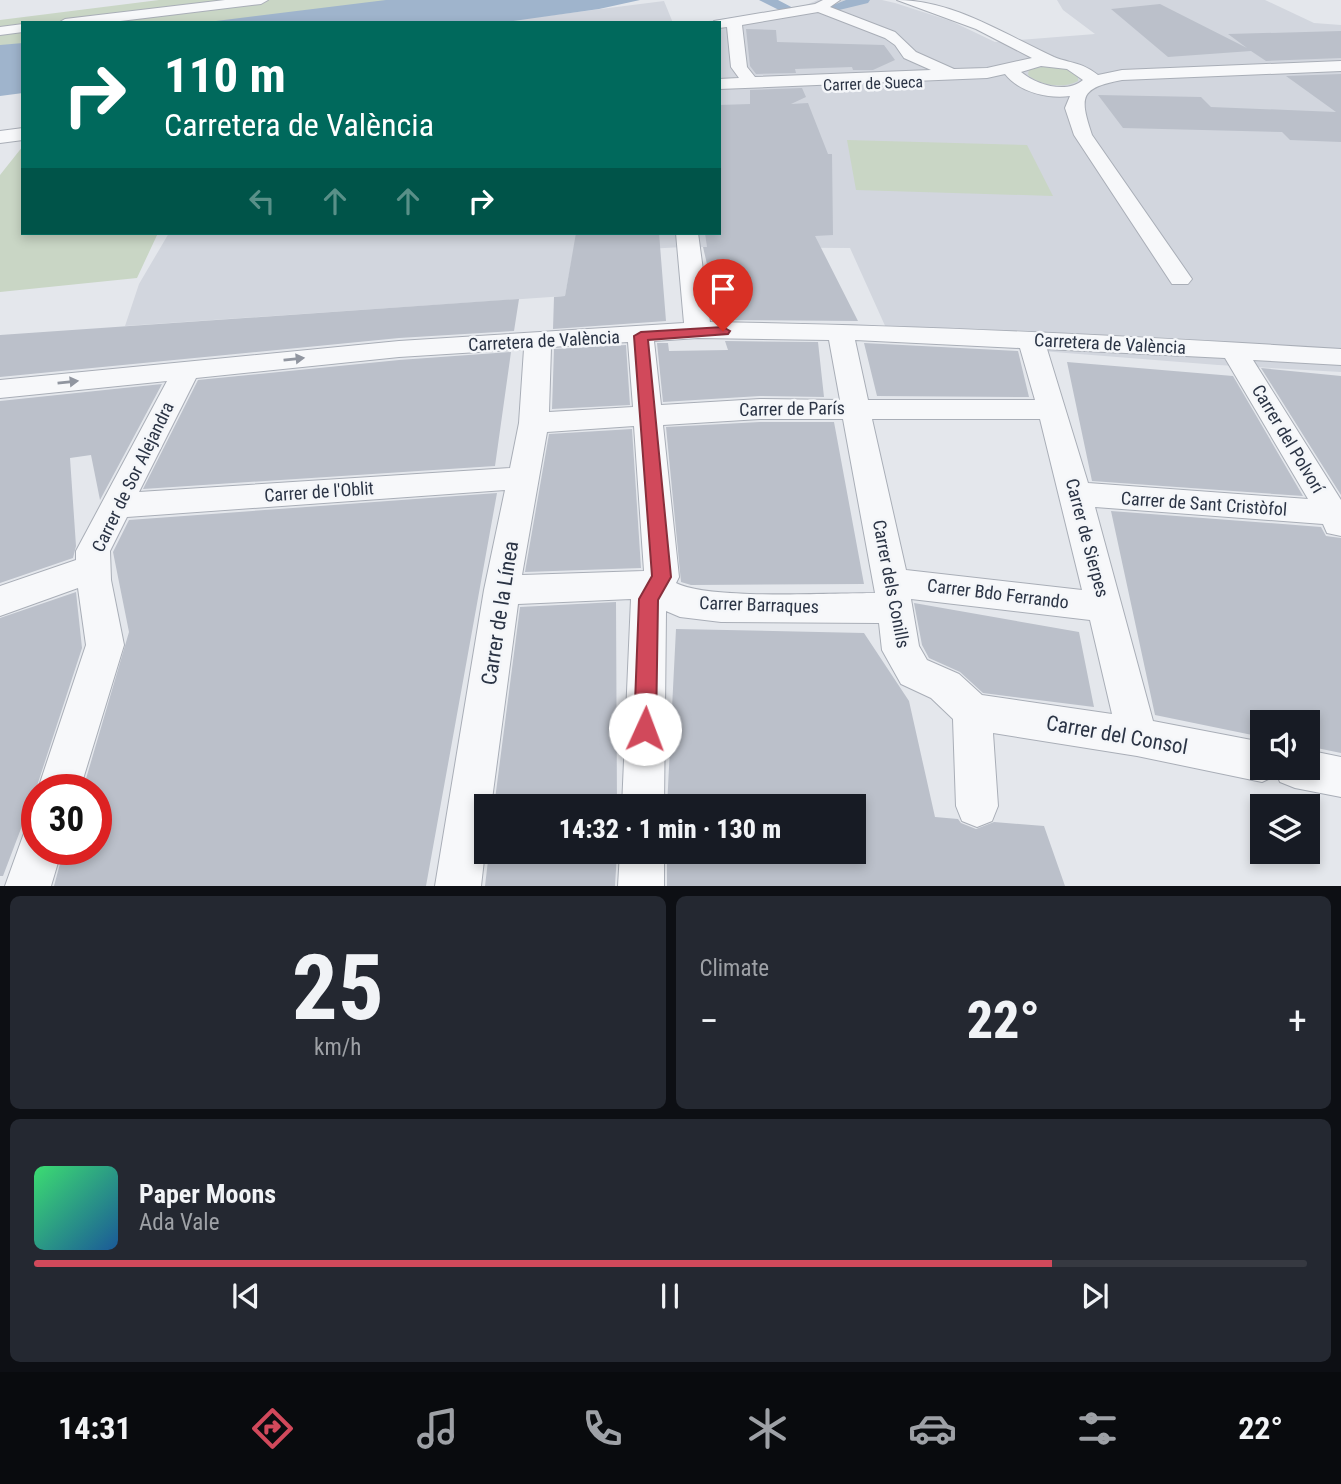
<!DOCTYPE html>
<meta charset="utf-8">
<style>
:root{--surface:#171b24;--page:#242831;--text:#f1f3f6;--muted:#9ea1a6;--line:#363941;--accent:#d1495b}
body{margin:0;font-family:"Roboto Condensed",sans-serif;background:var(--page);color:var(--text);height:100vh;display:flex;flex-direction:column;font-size:26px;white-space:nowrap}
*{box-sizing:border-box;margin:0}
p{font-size:23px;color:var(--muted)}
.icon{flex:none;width:38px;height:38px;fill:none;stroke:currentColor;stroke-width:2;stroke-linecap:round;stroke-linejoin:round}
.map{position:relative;height:886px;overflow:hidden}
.sheet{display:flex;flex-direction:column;gap:10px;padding:10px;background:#0d0f14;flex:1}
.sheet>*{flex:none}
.top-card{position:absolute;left:21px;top:21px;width:700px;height:214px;border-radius:0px;box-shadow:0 4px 10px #0003;background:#00695c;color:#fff;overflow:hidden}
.controls{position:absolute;left:1250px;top:710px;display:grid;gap:14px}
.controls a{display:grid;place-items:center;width:70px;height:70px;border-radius:0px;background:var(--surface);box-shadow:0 4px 10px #0003;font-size:35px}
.speed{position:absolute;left:21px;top:774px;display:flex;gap:14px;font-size:35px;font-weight:700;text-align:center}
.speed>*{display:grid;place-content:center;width:91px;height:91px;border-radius:50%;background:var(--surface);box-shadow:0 4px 10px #0003;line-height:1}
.speed .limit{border:10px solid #d22;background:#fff;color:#111}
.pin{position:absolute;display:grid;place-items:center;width:60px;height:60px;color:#fff;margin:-72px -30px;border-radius:50% 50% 50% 0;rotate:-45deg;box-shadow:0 0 7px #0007}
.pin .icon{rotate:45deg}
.me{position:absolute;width:77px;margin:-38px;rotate:2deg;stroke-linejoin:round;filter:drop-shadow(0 0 5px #0008)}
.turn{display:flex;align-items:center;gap:24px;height:147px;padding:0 28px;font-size:32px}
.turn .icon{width:91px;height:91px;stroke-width:2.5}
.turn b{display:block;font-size:49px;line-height:60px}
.lanes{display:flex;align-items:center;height:66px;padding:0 28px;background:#0003;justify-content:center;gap:35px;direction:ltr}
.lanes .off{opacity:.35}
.big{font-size:52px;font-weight:800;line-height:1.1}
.sheet .tile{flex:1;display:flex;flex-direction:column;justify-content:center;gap:10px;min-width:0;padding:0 24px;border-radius:10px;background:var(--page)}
.sheet .dial{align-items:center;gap:0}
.dial b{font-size:91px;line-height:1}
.song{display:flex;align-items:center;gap:21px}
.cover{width:84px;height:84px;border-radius:10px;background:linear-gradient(135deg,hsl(140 70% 55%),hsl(210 70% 35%))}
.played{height:7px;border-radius:4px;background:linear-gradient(90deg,var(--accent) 80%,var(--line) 80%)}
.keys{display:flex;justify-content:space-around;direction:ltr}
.heat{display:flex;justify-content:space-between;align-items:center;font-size:38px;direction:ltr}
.sheet .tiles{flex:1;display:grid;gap:10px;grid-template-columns:1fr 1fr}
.tile:last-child{grid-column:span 2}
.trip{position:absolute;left:474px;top:794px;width:392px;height:70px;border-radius:0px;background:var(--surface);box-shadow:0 4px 10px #0003;font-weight:800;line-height:70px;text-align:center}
.dock{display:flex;height:112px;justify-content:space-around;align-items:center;background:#090b0e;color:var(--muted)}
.dock .icon{width:49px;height:49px}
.dock .selected{color:var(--accent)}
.dock b{font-size:32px;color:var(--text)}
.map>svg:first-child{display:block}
.built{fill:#d2d6de}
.green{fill:#c9d6c5}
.water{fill:#9fb4cc}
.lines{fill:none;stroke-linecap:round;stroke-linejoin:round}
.canal{fill:#9fb4cc;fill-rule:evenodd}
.building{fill:#bbc0ca}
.minor-casing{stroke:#a9aeb7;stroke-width:2}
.minor{fill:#f7f8fa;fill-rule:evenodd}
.oneway{fill:#9196a0}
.route{fill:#d1495b;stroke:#882f3b;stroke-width:2}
.labels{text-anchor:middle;stroke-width:5;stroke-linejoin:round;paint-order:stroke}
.far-street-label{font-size:16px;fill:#2b3445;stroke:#f4f6f9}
.street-label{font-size:18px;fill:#2b3445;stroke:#f4f6f9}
.near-street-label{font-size:21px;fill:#2b3445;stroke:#f4f6f9}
</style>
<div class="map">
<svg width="1341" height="886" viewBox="0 0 1341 886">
<rect width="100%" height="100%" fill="#e4e7ec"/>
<!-- built -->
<path class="built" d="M818,0h64l13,3 56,18 44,21 100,-8 -32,-24 -6,-10h208l49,23 27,2v347l-123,-7 -327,-26 -41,-91 -167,-1 -110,6 -8,43 -440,30 14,-42 30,-51h550v-210h-24l106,-16z
M664,1l9,22h-173l14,-3z"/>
<!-- green -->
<path class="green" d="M159,0h424l-154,23h-406v60l-23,3v-66z
M1049,66l17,3 12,6v6c-15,8 -36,5 -50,-6l1,-6z
M847,140l180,5 26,51 -197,-6z
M23,146v87h135l-21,45 -137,14v-117z"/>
<!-- water -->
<path class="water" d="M386,0h254l-41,9 -99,14h-300z
M23,43v50l-23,3v-51z"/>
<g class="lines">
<!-- canal -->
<path class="canal" d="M759,0h19l17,9 -2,3h-10z
M846,0h24l-2,3 -33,8 -7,-4z"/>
</g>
<!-- building -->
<path class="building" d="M1160,4l87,44 -19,-14 113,-3v27l-75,3 -15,-10 -83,6 -57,-48z
M746,29l30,1 1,12 107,3 11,15 -22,10h-20l-1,-3 -57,2 1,4 -40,1 -6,-8z
M1341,74v68l-51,-2 -8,-8 -159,-4 -25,-33 103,2 10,10 125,5 -50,-36z
M802,88l4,9 -15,7 17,-1 20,51h4l1,81 -18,1 43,85 -138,-1 -17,-73h4l-2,-14h14v-128l31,-1v-14z
M576,233h83l7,88 -113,8 1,-32 11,-1z
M519,299l-5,32 -115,7 -399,39v-42z
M725,341l93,1 6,55 -64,-1 -97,6 -6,-59h11l1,8 59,-1z
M864,343l154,8 11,46 -152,-1z
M626,345l4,60 -78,4 2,-60z
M511,352l-16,114 -352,23 55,-109 201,-20z
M1067,362l166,14 70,120 -211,-15z
M1261,368l80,8v119z
M162,384l-62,116 -9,-45 -21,3 6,88 -3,12 -73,25v-182z
M760,422h74l30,162 -173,1 -10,-3 -15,-155z
M632,429l9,139 -116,4 24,-138z
M497,493l-71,393h-372l10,-37h32v-60h-13l46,-157 -16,-80 16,-32z
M1111,511l210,16 5,9 15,2v215l-34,-7v-23h-45v14l-107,-22z
M76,592l6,56 -46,141 -33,87h-3v-258z
M616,602l1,205h-123l26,-200z
M914,603l165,29 15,75 -111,-14 -23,-21 -31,-14 -7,-13z
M676,629l188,4 45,68 26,116 23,2 3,4 15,6 18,-7 50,4 21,60h-398v-34h187v-45h-187z
M489,852h128l-2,34h-130z"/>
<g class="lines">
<defs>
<path id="minor" d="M225,0h43l-7,4 -157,19h-46l7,-4z
M823,0h17l-10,7 65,25 21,20 38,17 33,-1 45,-10 -56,-29 -79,-29c56,0 107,34 157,57 17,7 26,4 44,18l24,-5 219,-9v10l-219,9c-42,8 -43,16 -30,55l100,144 -4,5h-16l-98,-149 -9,-27 5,-12c-22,3 -51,-4 -65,-22l-18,4 -268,11v-10l20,-1 -8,-11 -4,-40 -8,1v-5h-6l1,-2 101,-17zM818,12l67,26 10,7 9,13 27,12 -176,7 -8,-10 -5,-42zM1041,66l26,3 16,11c-17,14 -46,5 -62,-8z
M23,24v8l-23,3v-8z
M23,128v12l-23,3v-12z
M676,233h22l12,89c211,3 421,14 631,27v16l-88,-5 88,140v36l-14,-3 -4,-9 -228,-17 58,214 109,21v26h45v-18l34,7v40l-46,-9 -15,-6 -3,-7 -15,7 -125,-26 -144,-23 5,73 -6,15 -15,6 -15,-6 -6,-15 -3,-87 -22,-21 -30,-14 -19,-34 -3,-27 -158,-1 -41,-5 -14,-6 -2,196h-42l9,-208 -113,5 -27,203h-5v36l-5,43h-46l49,-296 21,-100 -378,27 -17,34 1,29 13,65 -44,144h-42l48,-144 -8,-57 -78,28v-30l76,-26v-9l91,-170 -167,17v-18l399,-39 285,-18zM698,338l131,2 11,60 -80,-1 -99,6 -7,-64zM855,340l165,8 15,52h-167zM628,342l5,65 -84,5 2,-65zM524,349l-5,74 -9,45 -371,24 57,-114 203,-21zM1047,349l178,9 83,141 -220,-16zM760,419h83l32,174c-43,0 -166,7 -199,-10l3,-6 -16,-152zM872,419h168l42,171 -176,-20zM634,426l10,145 -122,4 25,-143zM911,599l179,21 22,94 -130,-19 -23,-21 -32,-14 -8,-14z
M37,828v21h25l-11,37h-46l19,-53z
M620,852h44v34h-46z"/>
</defs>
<!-- minor casing -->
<use href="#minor" class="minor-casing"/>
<!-- minor -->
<use href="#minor" class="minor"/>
</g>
<!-- one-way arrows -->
<defs><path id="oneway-solid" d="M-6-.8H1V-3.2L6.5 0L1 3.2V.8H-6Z" transform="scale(1.75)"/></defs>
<g class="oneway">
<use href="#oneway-solid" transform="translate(294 359) rotate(-6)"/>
<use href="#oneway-solid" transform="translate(68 382) rotate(-6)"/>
</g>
<!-- route -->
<path class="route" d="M723,327l7,4 -2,3 -80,6 23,237 -13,23 -2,129 -3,7 -8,3 -8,-3 -3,-7 5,-130 13,-23 -18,-240 7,-4z"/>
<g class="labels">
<!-- far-street labels -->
<g class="far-street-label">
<text transform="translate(873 83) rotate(-2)" y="6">Carrer de Sueca</text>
</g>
<!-- street labels -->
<g class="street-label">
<text transform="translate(544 341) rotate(-3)" y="6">Carretera de València</text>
<text transform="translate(1110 344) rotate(3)" y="6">Carretera de València</text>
<text transform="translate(792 409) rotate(-1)" y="6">Carrer de París</text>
<text transform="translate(1288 439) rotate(59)" y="6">Carrer del Polvorí</text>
<text transform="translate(133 477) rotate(-64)" y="6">Carrer de Sor Alejandra</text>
<text transform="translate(319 492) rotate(-4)" y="6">Carrer de l'Oblit</text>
<text transform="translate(1204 504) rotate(4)" y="6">Carrer de Sant Cristòfol</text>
<text transform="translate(1087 538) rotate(75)" y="6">Carrer de Sierpes</text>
<text transform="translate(891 584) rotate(79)" y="6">Carrer dels Conills</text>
<text transform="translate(998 594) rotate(7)" y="6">Carrer Bdo Ferrando</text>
<text transform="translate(759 605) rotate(2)" y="6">Carrer Barraques</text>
</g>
<!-- near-street labels -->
<g class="near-street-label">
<text transform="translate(500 613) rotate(-81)" y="7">Carrer de la Línea</text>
<text transform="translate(1117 735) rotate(10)" y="7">Carrer del Consol</text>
</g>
</g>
</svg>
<div class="controls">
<a><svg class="icon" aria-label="sound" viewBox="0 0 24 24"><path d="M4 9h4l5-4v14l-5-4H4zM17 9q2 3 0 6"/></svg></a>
<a><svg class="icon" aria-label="layers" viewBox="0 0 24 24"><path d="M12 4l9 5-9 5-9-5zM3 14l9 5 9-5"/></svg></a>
</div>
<div class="speed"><div class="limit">30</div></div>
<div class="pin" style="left:723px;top:331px;background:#d93025"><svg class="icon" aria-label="arrive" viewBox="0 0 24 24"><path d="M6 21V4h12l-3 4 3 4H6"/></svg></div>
<svg class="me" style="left:645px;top:729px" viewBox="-20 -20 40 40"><circle r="19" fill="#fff"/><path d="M0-13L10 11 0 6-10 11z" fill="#d1495b"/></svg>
<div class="trip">14:32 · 1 min · 130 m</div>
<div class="top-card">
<div class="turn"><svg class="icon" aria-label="right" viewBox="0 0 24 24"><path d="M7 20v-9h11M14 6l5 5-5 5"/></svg><div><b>110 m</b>Carretera de València</div></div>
<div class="lanes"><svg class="icon off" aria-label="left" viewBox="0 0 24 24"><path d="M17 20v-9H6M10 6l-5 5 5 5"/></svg><svg class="icon off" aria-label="ahead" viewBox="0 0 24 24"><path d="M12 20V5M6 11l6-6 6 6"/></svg><svg class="icon off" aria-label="ahead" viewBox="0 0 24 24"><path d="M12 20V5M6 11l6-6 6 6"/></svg><svg class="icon" aria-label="right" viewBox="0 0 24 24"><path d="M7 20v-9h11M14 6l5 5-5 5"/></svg></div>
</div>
</div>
<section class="sheet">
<div class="tiles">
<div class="tile dial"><b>25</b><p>km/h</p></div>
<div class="tile"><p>Climate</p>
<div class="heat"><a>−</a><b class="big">22°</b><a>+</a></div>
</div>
<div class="tile">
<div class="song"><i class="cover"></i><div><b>Paper Moons</b><p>Ada Vale</p></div></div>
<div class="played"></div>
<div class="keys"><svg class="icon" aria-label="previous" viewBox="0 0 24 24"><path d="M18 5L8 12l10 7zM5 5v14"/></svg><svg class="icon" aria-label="pause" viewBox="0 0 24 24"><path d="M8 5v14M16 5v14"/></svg><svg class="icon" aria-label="next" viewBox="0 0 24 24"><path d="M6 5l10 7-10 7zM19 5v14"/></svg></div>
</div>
</div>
</section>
<nav class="dock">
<b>14:31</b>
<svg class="icon selected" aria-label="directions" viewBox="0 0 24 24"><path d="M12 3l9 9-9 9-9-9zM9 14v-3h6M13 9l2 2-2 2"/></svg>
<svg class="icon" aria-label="music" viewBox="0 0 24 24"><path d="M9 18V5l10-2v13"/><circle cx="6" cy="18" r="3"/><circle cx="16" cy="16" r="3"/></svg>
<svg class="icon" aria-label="phone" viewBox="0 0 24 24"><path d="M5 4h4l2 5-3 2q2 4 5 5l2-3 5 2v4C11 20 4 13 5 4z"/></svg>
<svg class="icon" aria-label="climate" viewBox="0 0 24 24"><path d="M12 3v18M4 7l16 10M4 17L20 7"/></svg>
<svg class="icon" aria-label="car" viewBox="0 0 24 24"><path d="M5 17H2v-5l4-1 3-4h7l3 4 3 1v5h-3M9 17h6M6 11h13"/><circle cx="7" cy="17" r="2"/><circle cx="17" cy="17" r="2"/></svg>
<svg class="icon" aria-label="filters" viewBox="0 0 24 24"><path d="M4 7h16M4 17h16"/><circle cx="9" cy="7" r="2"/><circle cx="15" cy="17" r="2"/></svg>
<b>22°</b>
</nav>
